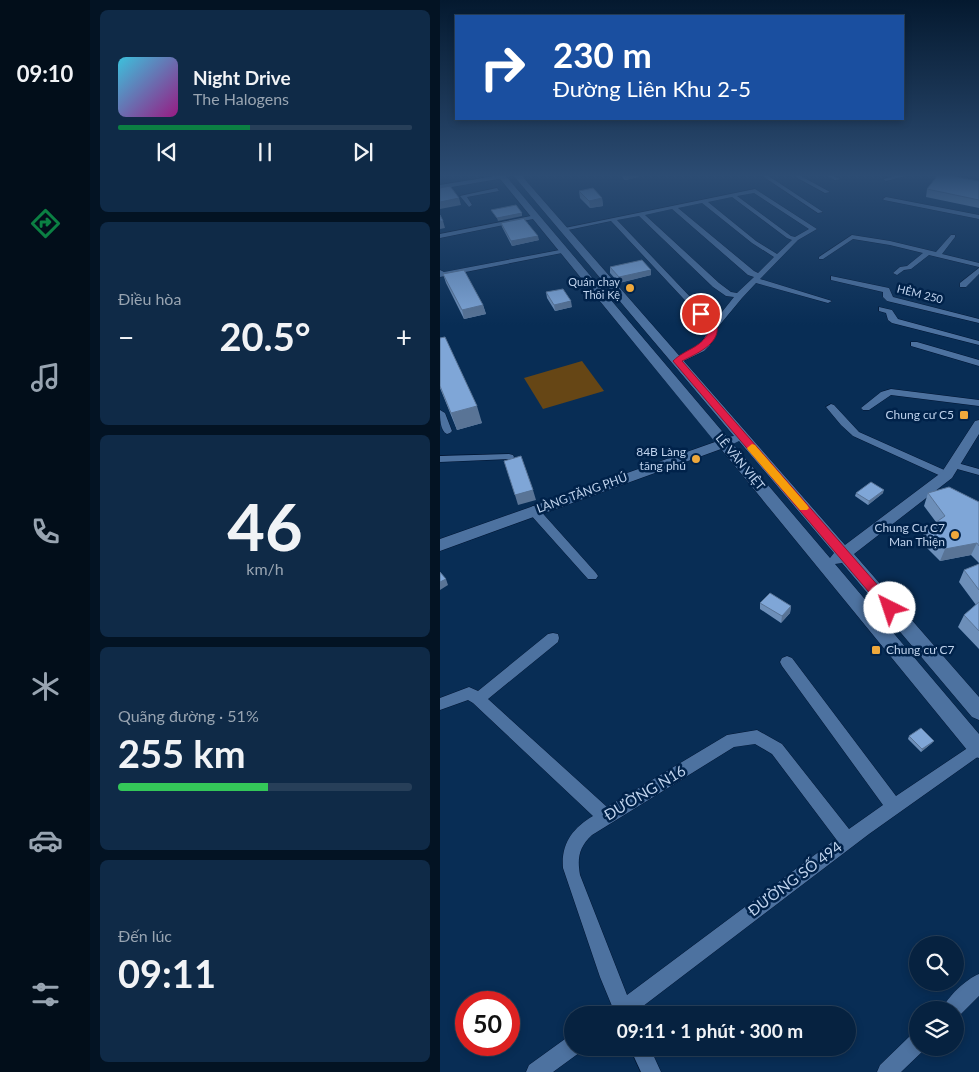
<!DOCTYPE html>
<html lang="vi">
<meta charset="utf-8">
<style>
:root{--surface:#062240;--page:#0f2a47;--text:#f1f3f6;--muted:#98a4b1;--line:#273f59;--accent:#0b8043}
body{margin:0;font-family:Lato,sans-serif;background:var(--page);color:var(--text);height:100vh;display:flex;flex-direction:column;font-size:19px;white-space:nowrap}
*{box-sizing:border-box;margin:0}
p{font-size:16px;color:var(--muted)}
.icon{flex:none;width:28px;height:28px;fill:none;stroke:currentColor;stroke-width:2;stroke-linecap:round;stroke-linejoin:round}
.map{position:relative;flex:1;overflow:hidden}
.sheet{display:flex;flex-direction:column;gap:10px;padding:10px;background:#031323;width:350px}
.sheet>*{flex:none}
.top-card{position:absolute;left:15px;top:15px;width:449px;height:105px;border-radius:0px;box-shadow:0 2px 8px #0003,0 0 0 1px var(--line);background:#1a4fa0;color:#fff;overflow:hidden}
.controls{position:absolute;left:469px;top:936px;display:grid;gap:10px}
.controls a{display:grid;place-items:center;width:55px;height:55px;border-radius:50%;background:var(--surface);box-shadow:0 2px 8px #0003,0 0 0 1px var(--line);font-size:25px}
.speed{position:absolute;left:15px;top:991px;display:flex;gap:10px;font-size:25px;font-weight:700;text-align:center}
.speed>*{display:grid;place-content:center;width:65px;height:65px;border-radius:50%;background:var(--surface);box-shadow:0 2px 8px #0003,0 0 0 1px var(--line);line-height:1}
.speed .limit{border:8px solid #d22;background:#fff;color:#111}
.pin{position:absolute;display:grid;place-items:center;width:42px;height:42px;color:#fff;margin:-21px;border:2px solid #fff;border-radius:50%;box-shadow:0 1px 5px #0007}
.me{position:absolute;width:55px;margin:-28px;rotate:319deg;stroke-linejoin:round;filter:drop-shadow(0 0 4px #0008)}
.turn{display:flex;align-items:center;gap:18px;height:105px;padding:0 15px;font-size:22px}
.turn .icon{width:65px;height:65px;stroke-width:2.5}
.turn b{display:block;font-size:35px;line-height:42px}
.big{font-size:38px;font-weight:700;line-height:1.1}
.sheet .widget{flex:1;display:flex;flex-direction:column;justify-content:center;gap:8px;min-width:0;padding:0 18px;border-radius:8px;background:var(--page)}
.sheet .dial{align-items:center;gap:0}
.dial b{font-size:65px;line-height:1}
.song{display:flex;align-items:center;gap:15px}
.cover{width:60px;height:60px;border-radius:8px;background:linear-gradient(135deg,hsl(190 70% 55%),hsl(310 70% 35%))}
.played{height:5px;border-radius:2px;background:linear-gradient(90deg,var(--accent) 45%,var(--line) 45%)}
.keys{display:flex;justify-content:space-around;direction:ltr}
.heat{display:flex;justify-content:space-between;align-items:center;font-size:28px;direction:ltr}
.charge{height:8px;border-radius:4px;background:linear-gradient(90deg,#34c759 51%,var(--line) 0)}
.trip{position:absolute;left:124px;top:1006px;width:292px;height:50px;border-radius:25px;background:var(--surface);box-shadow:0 2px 8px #0003,0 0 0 1px var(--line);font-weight:700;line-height:50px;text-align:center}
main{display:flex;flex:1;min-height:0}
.tabs{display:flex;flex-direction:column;width:90px;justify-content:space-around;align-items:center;background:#020e1a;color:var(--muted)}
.tabs .icon{width:35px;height:35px}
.tabs .selected{color:var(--accent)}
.tabs b{font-size:22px;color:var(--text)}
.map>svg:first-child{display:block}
.green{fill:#664615}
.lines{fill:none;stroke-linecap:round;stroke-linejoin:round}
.street-casing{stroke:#001532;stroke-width:1}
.secondary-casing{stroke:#001532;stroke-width:1}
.street{fill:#4d72a0;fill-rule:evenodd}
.secondary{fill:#4d72a0;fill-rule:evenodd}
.wall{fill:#6d8fb9}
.shaded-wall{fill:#597496}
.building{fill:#7fa6d7;stroke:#597496}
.route{fill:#e11d48;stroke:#92132f}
.slow{fill:#f59e0b}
.poi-dot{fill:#eea83c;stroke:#00224a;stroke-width:2}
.labels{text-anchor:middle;stroke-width:5;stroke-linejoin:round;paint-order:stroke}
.far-poi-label{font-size:11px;fill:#bfd3ed;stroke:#00224a;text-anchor:end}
.far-street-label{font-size:11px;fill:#bfd3ed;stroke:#00224a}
.poi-label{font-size:12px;fill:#bfd3ed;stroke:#00224a;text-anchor:end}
.street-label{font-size:12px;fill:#bfd3ed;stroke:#00224a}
.near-street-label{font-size:15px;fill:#bfd3ed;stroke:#00224a}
</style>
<main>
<nav class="tabs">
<b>09:10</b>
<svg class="icon selected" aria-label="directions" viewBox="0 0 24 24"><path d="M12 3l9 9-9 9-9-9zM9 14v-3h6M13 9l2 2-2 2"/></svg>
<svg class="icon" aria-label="music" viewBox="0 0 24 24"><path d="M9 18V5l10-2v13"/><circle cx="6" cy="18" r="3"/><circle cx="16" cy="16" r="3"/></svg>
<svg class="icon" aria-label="phone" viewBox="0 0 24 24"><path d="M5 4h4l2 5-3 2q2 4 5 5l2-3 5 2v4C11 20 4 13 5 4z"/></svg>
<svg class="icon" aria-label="climate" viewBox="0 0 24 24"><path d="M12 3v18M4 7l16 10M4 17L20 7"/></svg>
<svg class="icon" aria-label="car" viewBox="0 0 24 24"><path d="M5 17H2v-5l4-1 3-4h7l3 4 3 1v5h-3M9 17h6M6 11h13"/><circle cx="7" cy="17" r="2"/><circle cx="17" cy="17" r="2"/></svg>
<svg class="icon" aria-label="filters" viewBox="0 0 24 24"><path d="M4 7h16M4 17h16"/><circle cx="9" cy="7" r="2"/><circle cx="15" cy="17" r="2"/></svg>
</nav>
<section class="sheet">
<div class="widget">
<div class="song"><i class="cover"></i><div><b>Night Drive</b><p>The Halogens</p></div></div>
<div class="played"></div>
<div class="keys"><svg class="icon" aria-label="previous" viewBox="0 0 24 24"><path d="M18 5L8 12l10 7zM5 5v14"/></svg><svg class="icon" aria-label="pause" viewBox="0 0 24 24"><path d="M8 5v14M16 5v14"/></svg><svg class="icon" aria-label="next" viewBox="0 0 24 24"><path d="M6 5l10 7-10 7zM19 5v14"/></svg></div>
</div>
<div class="widget"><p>Điều hòa</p>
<div class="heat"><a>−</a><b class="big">20.5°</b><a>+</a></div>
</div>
<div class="widget dial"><b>46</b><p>km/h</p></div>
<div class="widget"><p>Quãng đường · 51%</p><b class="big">255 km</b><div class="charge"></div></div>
<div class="widget"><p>Đến lúc</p><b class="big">09:11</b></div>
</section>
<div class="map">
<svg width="539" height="1072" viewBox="0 0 539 1072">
<rect width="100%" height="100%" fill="#082d55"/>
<!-- green -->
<path class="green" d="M142,361l22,30 -61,18 -19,-31z"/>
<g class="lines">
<defs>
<path id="street" d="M62,175l2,3 -64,11v-4z
M321,175h6l56,37 -5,1z
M352,175h7l31,17 -5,1z
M384,175h7l9,4 -5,1z
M459,175h10l-23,6 -3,-2z
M57,188l2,3 -32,6 5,8 -3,2 -9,-11z
M315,189l62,40 -19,11 -38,39 72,22 -4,2 -72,-20 -14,15 -24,29 -8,18 -6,6 -27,13 -3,-1v-4c20,-10 26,-10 36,-32l-99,-106 -48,10 -3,-2zM314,193l55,36 -14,8 -4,-1 -54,-40zM292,197l55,41 5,2 -15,14 -21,-13 -48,-39zM262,203l50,40 22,14 -16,16 -4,-2 -76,-63zM232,209l76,66 6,2 -17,16 -6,-1 -12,-9 -74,-68zM199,216l74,71 13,9 8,1 -20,25 -97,-102z
M446,197l93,18v4l-95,-19 -1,-1z
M96,215l2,1v2l-98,20v-4z
M412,235l38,6 46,11 15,-17h4v2l-13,17 37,9v4l-50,-12 -18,14 -7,1 -7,5 -4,-2 7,-6 7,-1 16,-13 -33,-8 -37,-6 -30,20h-4v-2z
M125,249l2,1v2l-127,25v-7l4,2z
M539,268v6l-13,13h-6v-4z
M391,276l58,12 4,9 86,22v4l-92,-22 -4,-4v-5l-52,-12z
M439,307l13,3 6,9 81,22v4l-87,-22 -4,-3 -2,-7 -7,-2z
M471,342h6l62,18v6l-68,-20z
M451,389l88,11v6l-88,-11 -22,15h-6l-2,-2 20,-16z
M391,404l3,1 25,27 92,41 1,2 -1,2h-8l-90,-41 -12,-11 -15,-18z
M0,410l5,3 7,18 -2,2 -3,1c-7,-3 -7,-16 -7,-24z
M69,454l4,1 1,2 -1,2 -73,3v-6z
M514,462l25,7v6l-29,-8 -1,-2z
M93,506l4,1 59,66 2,3 -2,3h-8l-59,-66 -1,-3z
M113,633l5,1 1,4 -1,4 -70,57 119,108 120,-72 30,-5 25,14 67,85 34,-24 -101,-139 -2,-4 2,-4 5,-2 5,2 104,138 82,-55 1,15 -110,78 -235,179 1,2h-28l5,-9 -12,-29 -37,-109c-2,-25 10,-40 30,-52l-120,-113 -5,-3 -28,10v-12l29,-11 9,4 70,-57zM315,744l17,10 64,85 -209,156 -47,-120c-3,-17 -1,-28 12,-40l142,-88z
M539,974v22l-21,21 -3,1v-8h-13c5,-13 24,-31 37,-36z
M478,1033v15h7v1l-24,23h-24l3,-7 31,-30z
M132,1036v12h9l-2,5 -26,19h-27l3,-7 36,-26z
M190,1048h20l11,24h-20z"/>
<path id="secondary" d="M57,175h8l222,262 7,-1 -221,-261h8l324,370 97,-73 33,-51 4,-1v14l-27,44 -98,76 125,143v23l-7,-3 -130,-154 -7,1 144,170v24l-7,-2 -251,-307 -281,102v-12l275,-97zM299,441l95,112 -4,5 -97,-114z"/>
</defs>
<!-- street casing -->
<use href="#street" class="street-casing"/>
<!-- secondary casing -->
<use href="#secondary" class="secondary-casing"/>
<!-- street -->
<use href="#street" class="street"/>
<!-- secondary -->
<use href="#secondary" class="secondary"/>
</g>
<!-- wall -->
<path class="wall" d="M180,175h19v2l-14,3z
M539,181v27l-53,-11 1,-8z
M139,191l23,7 1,8 -13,2 -10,-10z
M87,222l12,18 -27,6 -10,-19 -1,-4z
M170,267l41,8 -32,8 -9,-10z
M3,274l40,31 3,9 -22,5 -18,-36z
M106,292l26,15 -17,4 -8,-13z
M0,338l42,85 -25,7 -17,-42z
M416,493h27l-15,12 -13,-9z
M488,493l51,9v61l-8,-8 -31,6 -19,-19 4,-12 11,-8 -12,-16z
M539,564v85l-21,-22 6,-12 12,-10 -17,-23 5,-12z
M320,603l31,3 -1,7 -9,10 -21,-14z
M469,736l23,7 -11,9 -13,-13z"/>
<!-- shaded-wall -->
<path class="shaded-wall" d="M185,175h14v2l-14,3z
M19,198l2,7 -21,4v-7z
M162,198l1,8 -13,2 -1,-7z
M82,213v3l-24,5 -1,-3z
M0,221h3l2,7 -5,1z
M98,236l1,4 -27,6 -1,-5z
M211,270v5l-32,8v-6z
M131,301l1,6 -17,4 -1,-6z
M43,305l3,9 -22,5 -2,-9z
M37,406l5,17 -25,7 -6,-17z
M93,490l3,10 -18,5 -3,-10z
M444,490l-1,3 -15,12 1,-4z
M537,543l-6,12 -31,6 5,-12z
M6,579l2,6 -8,5v-8z
M351,606l-1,7 -9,10 1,-7z
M494,741l-2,2 -11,9 1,-3z"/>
<!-- building -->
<path class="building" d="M498,175h7l34,6v19l-52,-11z
M10,186l9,12 -19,4v-14z
M153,188l9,10 -13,3 -10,-10z
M76,205l6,8 -25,5 -6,-8z
M0,215l3,6h-3z
M86,218l-2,1 14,17 -27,5 -10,-18z
M202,260l9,10 -32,7 -9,-10z
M24,270l19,35 -21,5 -19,-36z
M123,289l8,12 -17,4 -8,-13z
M5,337l32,69 -26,7 -11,-27v-48z
M81,456l12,34 -18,5 -11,-34z
M431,482l13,8 -15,11 -13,-8z
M509,487l30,15v44l-2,-3 -32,6 -20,-19 20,-14 -17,-23z
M539,564v26l-15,-20z
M0,572l6,7 -6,3z
M330,593l21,13 -9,10 -22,-13z
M539,602v29l-15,-16z
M481,728l13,13 -12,8 -13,-13z"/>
<!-- sky -->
<linearGradient id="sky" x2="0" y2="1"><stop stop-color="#04192f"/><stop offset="0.54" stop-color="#2c4c73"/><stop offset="1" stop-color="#2c4c73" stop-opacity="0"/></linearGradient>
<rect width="539" height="325" fill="url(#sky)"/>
<!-- route -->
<path class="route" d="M258,312h6l13,14c3,18 -21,28 -35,35l212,243 2,4 -2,3h-9l-212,-250c13,-13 31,-13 37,-33l-12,-12z"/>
<!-- slow -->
<path class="slow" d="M312,444l3,1 52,60 2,3 -2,2h-7l-52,-60 -1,-2z"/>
<!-- markers -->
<g class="poi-dot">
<circle cx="190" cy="288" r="5"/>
<rect x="519" y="410" width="10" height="10" rx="2.5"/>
<circle cx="256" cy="459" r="5"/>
<circle cx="515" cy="535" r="5"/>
<rect x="431" y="645" width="10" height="10" rx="2.5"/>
</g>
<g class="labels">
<!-- far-poi labels -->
<g class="far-poi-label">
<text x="180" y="286">Quán chay<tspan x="180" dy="13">Thôi Kệ</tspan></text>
</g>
<!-- far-street labels -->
<g class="far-street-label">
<text transform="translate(480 294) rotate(14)" y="4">HẺM 250</text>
</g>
<!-- poi labels -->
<g class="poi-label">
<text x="514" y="419">Chung cư C5</text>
<text x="246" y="456">84B Làng<tspan x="246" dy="14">tăng phú</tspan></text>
<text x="505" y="532">Chung Cư C7<tspan x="505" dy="14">Man Thiện</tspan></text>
<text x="446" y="654" text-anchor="start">Chung cư C7</text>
</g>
<!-- street labels -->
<g class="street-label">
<text transform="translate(300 462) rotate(50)" y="4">LÊ VĂN VIỆT</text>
<text transform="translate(142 493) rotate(-20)" y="4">LÀNG TĂNG PHÚ</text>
</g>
<!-- near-street labels -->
<g class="near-street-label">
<text transform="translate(205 793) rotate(-31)" y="5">ĐƯỜNG N16</text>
<text transform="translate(355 879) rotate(-37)" y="5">ĐƯỜNG SỐ 494</text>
</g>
</g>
</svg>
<div class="controls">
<a><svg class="icon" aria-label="search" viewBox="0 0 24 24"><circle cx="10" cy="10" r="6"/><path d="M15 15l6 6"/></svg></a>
<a><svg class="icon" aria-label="layers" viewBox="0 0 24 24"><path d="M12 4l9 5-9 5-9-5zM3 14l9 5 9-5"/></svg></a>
</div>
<div class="speed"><div class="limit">50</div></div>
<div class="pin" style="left:261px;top:314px;background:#d93025"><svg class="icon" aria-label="arrive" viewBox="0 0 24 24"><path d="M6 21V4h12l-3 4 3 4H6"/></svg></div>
<svg class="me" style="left:450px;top:608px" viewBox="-20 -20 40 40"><circle r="19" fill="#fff"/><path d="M0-13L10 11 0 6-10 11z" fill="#e11d48"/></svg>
<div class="trip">09:11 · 1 phút · 300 m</div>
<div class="top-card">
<div class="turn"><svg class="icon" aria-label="right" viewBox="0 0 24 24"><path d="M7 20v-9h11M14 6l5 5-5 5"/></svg><div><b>230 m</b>Đường Liên Khu 2-5</div></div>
</div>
</div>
</main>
